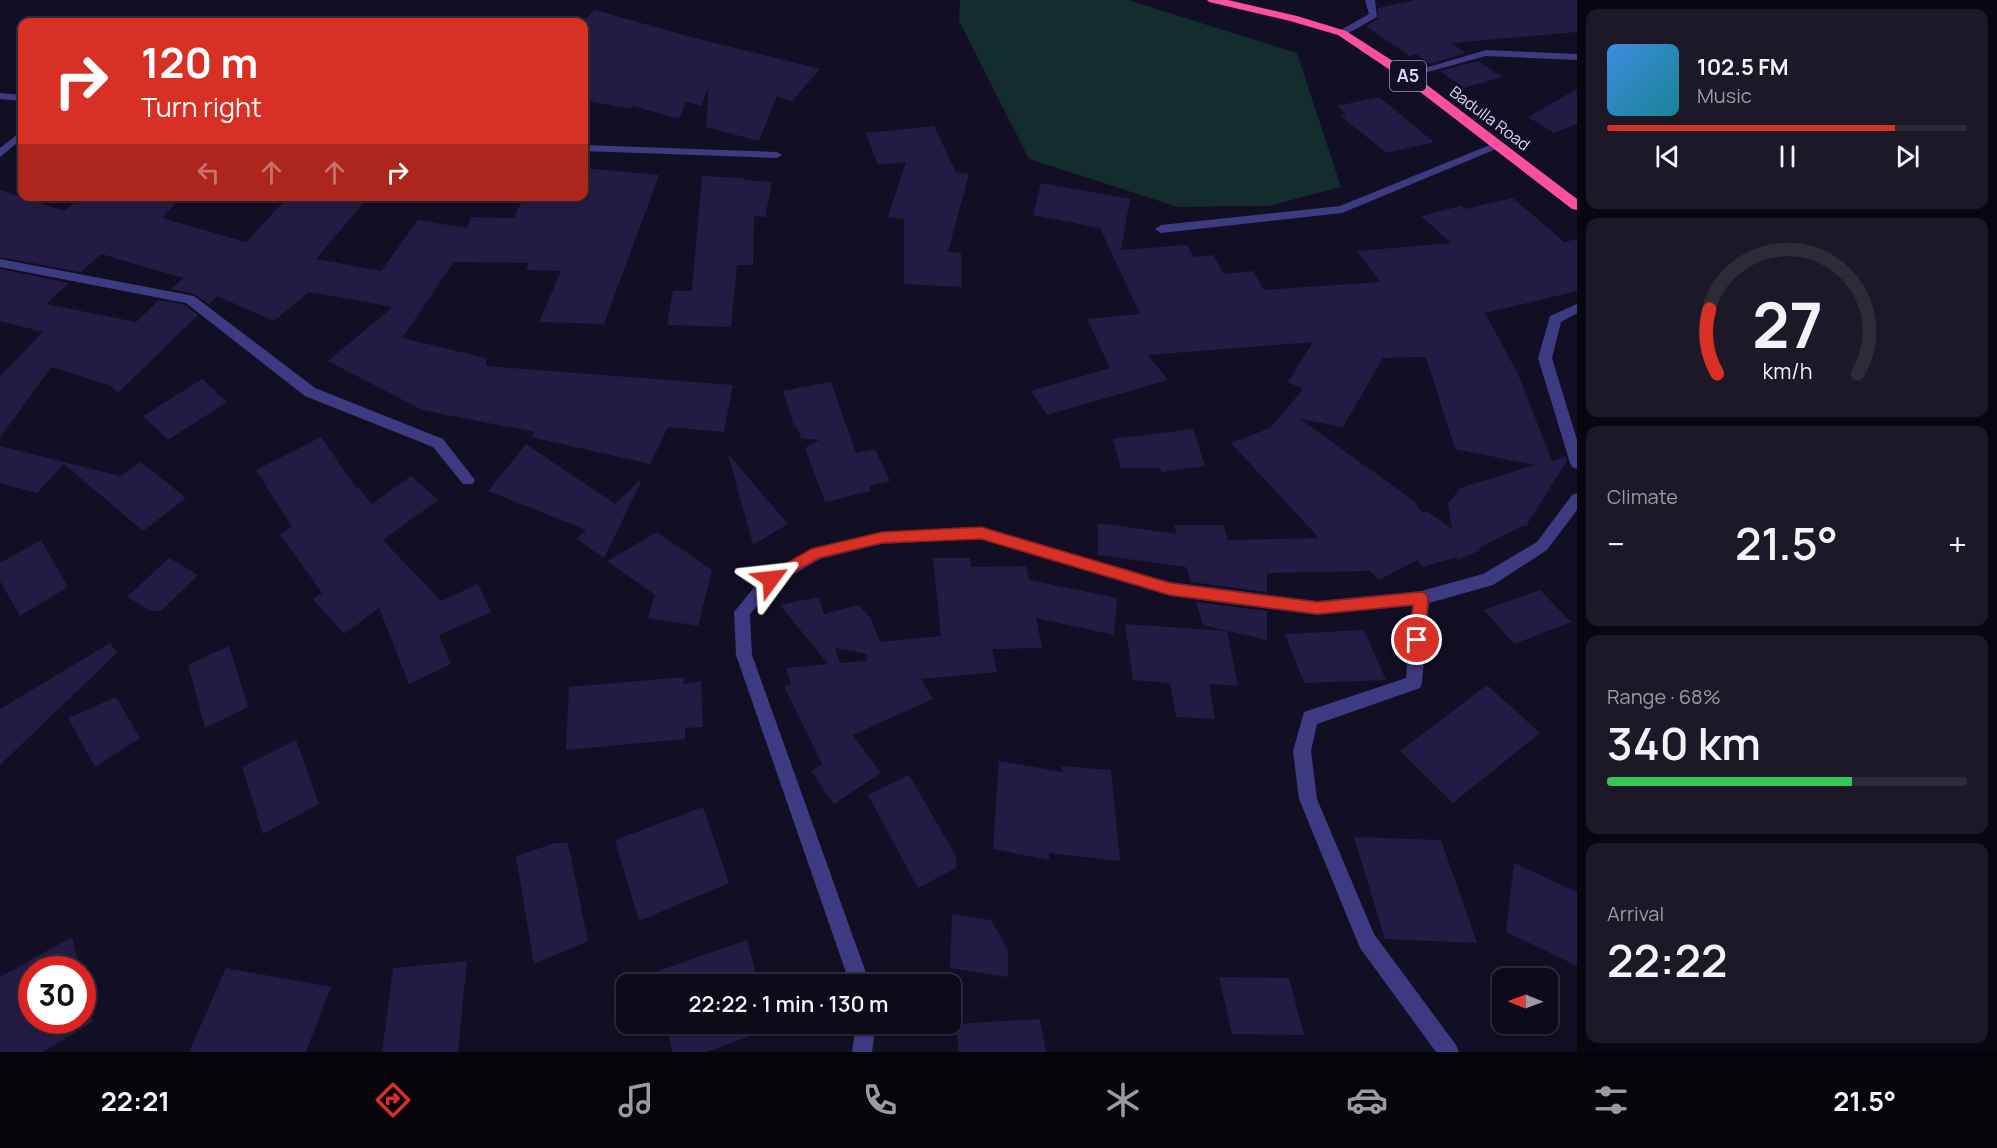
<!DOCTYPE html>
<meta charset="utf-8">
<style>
:root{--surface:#0e0a1a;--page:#1c1827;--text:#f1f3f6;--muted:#9b9aa2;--line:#2e2b39;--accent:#d93025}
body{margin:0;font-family:Manrope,sans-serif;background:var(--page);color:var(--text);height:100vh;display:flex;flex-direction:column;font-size:22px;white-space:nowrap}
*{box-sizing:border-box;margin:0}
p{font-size:20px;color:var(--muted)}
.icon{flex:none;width:33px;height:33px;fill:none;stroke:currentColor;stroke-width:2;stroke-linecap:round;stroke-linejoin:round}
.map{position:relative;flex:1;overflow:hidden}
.details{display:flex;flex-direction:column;gap:9px;padding:9px;background:#08060e;width:420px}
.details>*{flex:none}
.banner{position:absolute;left:18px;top:18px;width:570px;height:183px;border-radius:12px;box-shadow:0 2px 4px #0004,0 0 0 2px var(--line);background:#d93025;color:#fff;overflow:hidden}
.needle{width:39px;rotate:271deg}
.buttons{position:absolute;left:1492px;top:968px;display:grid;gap:12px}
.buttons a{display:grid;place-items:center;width:66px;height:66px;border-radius:12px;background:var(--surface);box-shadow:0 2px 4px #0004,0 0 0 2px var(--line);font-size:30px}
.speed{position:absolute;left:18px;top:956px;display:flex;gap:12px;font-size:30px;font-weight:700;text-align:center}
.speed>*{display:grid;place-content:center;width:78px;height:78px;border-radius:50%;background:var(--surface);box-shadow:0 2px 4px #0004,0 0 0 2px var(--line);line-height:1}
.speed .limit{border:9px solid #d22;background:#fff;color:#111}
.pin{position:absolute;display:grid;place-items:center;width:51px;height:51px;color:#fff;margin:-26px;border:3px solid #fff;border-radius:50%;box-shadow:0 2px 6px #0007}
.me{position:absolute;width:66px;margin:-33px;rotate:60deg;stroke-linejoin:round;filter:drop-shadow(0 0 4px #0008)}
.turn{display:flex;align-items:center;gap:21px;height:126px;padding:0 24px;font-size:27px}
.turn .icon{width:78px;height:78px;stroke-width:2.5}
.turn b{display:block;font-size:42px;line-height:51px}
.lanes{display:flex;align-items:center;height:57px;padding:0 24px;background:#0003;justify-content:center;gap:30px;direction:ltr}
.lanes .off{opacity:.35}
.big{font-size:45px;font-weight:600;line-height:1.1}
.details .tile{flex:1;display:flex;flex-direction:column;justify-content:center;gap:9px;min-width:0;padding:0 21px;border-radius:12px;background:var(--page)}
.details .dial{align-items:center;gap:0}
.dial svg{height:156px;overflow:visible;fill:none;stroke:var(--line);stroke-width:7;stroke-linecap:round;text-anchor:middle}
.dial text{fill:var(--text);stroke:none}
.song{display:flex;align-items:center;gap:18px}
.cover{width:72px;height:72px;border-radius:9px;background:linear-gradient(135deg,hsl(210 70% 55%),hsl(190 70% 35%))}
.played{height:6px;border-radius:3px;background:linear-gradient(90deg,var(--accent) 80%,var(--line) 80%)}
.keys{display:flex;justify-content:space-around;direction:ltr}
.heat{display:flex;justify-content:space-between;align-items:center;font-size:33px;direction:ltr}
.charge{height:9px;border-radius:4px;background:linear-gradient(90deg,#34c759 68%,var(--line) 0)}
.trip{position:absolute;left:616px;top:974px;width:345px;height:60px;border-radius:12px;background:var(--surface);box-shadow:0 2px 4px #0004,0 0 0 2px var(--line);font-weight:600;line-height:60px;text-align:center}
.menu{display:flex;height:96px;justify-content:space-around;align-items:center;background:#06040a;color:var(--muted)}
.menu .icon{width:42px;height:42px}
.menu .active{color:var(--accent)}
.menu b{font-size:27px;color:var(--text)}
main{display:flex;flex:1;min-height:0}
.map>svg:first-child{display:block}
.green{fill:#122d2c}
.building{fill:#241b44;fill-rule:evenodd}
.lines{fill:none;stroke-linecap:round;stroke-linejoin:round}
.minor{fill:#3e3a82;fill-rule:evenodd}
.highway{fill:#fc4fa0;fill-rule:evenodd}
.route{fill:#d93025;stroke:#8d1f18;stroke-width:1.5}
.labels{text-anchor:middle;stroke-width:6;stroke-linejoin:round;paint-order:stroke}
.far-street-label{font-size:16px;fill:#d7d2fe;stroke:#120e23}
.shield{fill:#120e23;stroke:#9c97bc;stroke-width:1.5}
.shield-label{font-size:18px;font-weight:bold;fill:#d7d2fe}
</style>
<main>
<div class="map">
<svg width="1577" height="1052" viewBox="0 0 1577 1052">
<rect width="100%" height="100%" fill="#120e23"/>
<!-- green -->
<path class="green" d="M960,0h168l169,53 44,134 -73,19 -90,1 -149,-48 -70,-138z"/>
<!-- building -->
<path class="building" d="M1415,0h162v32l-126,11 15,10 -36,11 -14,-10 -7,2 -43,-30 12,-7v-11z
M595,10l92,26 133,33 -28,32 -15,-5 -18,45 -53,-14 3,-40 -8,19 -15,-4 -7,17 -46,-13 -2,3 -47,-9v-80z
M1478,61l24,16 -38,11 -24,-17z
M1577,89v35l-23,9 -26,-16z
M1379,97l55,45 -47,11 -47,-37 6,-2 -9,-8z
M934,126l22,46 13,2 -21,78 13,1 1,34 -58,-3v-65l-16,-2 18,-55 -28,3 -12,-32z
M584,168l75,7 -55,149 -65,-2 22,-51 -35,-1 3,-7 -75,-1 -52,76 84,20v8l247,19 -9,47 -56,-5 -18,37 -119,-27 4,-5 -113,-22 -94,-49 65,-54 -84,-15 -35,29 -57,-25 -8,8 -15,-10 -23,-5 12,-11 -82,-24 -20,18 -81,-15v-67l64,21 19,-15h27l22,7 6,-6 38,6 -14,15 84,24 43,-46h80l-53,63 65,12 37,-51 49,8 4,-11 43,1 10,-22h60z
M702,176l42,2 -1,2 29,2 -7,35 -11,-1 -1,49h-16l-6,62 -64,-2 6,-34h19z
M1041,183l89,16 -9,51 66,-5 7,12 19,-2 11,19 29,-3 11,19 116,-8 -23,-31 94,-8 -30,-27 40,-10 4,3 48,-11 51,44 13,-3v52l-92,22 33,61 34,87 14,-5 1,5 -41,65h-4l-43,22 2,2 -24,10v-3l-34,10 -6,-7 -38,20 -9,-9 -103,2v19l-76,-10 -5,-15 -88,-12v-32l79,11 -3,-9h49l5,15 91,-2 -88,-95 39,-15 33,-39 -15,-7 25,-40 -165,13 20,25 -121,35 -16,-24 79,-23 -23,-49 53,-5 -40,-86 -67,-13zM1426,357l29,92 80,16 -75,23 -12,16 4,25 -25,-18 -5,2 -8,-12 -114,-82 43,8 40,-69z
M0,269l69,14 -23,21 90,18 23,-22 26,5 13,10 -80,78 -9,-8 -58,-18 -51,71v-62l43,-44 -43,-11z
M202,379l25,23 -59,38 -25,-24z
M831,382l25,71 19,-4 15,32 -21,5 2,5 -46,11 -20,-54 14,-8 -18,-2 -5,-13 -2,1 -11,-35z
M1193,429l12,37 -43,6 -2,-4h-39l-8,-29z
M321,437l36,52 1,-2 14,17 39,-28 27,24 -55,40 58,61 37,-17 13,28 -52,23 12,29 -42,20 -30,-76 -35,26 -31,-35 9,-6 -42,-59 12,-7 -36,-57z
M526,444l89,60 24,-23 2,1 -37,76 -27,-19 9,-9 -98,-39z
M0,446l120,30 21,-14 45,36 -43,33 -79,-67 -27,29 -37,-10z
M728,454l60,70 -35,21z
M657,532l55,38 -14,56 -50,-8 7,-23 -48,-34z
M41,540l27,47 -48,29 -20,-35v-18z
M169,558l29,17 -37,36h-10l-24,-14z
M933,558h37l1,9 55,-1 3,14 88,18 -3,37 -78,-17 6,30 -50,1 5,23 -76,7 12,20 -80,36 28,38 -47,31 -23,-33 11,-7 -38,-78 7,-2 -5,-16 42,-4 -48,-59 39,-8 5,17 35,-9 12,14 9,23 61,-6zM835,648l32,6v7l-27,2z
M1540,590l31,32 -57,22 -30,-34z
M1196,602l71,9v29l-64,-15z
M1125,624l102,7 11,55 -29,-2 6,35 -39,-2 -6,-34 -37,-3z
M1364,630l22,50 -82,3 -19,-49z
M110,643l7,10 -117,112v-56z
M229,646l19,61 -43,21 -17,-63z
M685,677l-2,7 18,-3 2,46 -18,1v11l-119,11 3,-63z
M1487,685l53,48 -87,70 -53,-52z
M116,697l24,41 -45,29 -27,-49z
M296,740l23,64 -56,30 -21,-67z
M999,761l64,11 -1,-6 49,4 9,91 -71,-8v7l-56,-11z
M909,775l47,81v12l-38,20 -50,-93z
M703,807l26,76 -90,38 -24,-81z
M1354,837l87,3 36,103 -92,-4z
M555,843h13l20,98 -54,23 -18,-108z
M1514,863l63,29v74l-71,-34z
M952,914l39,6 17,30v27l-58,-9z
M72,937l8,32h-48v51h50v-41l11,43 -50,30h-43v-75z
M747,940l12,44h-102l-2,-12z
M467,961l-9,91h-76l11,-84z
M226,968l105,19 -25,65h-117z
M1219,977l70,1 15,57 -72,-1z
M1040,1019l6,33h-87l-3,-28z
M666,1023h104l2,5 -66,24h-34z"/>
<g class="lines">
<!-- minor -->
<path class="minor" d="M1365,0h10l2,17 -32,18h-6v-4l30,-17z
M1486,50l91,4v6l-91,-4 -80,22 -5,-3z
M0,93l22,2v6l-22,-2z
M22,131v8l-22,18v-9z
M1497,142l4,1v4l-159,66 -181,20 -6,-4 6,-4 179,-19z
M584,145l193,7 5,3 -5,3 -193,-7z
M0,259l194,37 121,92 128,51 32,41 -2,4h-10l-30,-37 -128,-51 -119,-93 -186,-36z
M1577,304v9l-16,9 -9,36 25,82v29l-5,-2 -2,-4 -32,-105 12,-42z
M1577,493v17l-30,40 -54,35 -64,18 -7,80 -2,5 -103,36 -6,27 6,48 57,135 82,111 3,7h-23l-76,-104 -61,-149 -6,-48 11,-39 102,-34 6,-72 -95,9 -147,-19 -189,-57 -99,5 -62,15 -43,25 -27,30 2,41 118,329h-20l-114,-329 -2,-43 31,-38 51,-27 66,-15 99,-5 189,55 147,19 104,-10 62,-17 54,-32 35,-47z
M856,1023h20l-4,29h-20z"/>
<!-- highway -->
<path class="highway" d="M1207,0h21l69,16 49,15 64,41 167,127v11l-5,-1 -170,-131 -64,-43 -48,-14 -81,-19z"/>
</g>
<!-- route -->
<path class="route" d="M981,527l189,56 147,19 104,-10 5,2 2,4 -3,42 -3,5 -5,2 -5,-2 -2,-5 3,-35 -96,9 -147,-19 -189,-56 -99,4 -63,15 -48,27 -5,-2 -2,-4 2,-4 45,-26 71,-17z"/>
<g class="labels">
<!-- far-street labels -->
<g class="far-street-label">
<text transform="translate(1490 118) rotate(37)" y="6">Badulla Road</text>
</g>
<!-- shield labels -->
<rect class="shield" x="1390" y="61" width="36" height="30" rx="4.5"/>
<g class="shield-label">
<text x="1408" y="82">A5</text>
</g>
</g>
</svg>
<div class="buttons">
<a><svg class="needle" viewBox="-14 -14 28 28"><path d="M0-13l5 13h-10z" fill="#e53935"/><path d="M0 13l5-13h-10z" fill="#9b9aa2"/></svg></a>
</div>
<div class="speed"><div class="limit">30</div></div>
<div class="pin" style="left:1417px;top:640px;background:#d93025"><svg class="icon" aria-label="arrive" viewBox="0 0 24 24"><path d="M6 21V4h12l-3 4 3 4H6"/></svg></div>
<svg class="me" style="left:771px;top:579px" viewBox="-20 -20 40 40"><path d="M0-17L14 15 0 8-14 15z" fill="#d93025" stroke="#fff" stroke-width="4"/></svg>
<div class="trip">22:22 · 1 min · 130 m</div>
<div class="banner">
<div class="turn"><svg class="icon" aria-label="right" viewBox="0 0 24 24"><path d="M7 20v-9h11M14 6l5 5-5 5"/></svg><div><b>120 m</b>Turn right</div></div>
<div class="lanes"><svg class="icon off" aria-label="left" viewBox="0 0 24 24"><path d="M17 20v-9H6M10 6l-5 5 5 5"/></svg><svg class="icon off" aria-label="ahead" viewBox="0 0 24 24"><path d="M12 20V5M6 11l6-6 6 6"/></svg><svg class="icon off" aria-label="ahead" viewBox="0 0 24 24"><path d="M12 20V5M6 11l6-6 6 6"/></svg><svg class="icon" aria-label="right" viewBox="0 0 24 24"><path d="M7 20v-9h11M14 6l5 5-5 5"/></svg></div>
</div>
</div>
<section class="details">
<div class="tile">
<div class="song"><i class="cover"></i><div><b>102.5 FM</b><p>Music</p></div></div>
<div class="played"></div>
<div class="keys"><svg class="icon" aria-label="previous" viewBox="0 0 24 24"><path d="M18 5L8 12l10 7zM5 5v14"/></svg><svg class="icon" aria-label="pause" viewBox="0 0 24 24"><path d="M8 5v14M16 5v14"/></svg><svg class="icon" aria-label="next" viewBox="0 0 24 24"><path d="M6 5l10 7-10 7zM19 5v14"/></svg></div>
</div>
<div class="tile dial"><svg viewBox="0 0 100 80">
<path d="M14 69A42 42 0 1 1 86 69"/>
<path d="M14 69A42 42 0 0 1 10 36" stroke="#d93025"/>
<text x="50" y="56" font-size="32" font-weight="700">27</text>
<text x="50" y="72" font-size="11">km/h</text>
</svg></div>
<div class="tile"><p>Climate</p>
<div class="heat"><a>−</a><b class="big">21.5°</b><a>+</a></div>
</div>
<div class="tile"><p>Range · 68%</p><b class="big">340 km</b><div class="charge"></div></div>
<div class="tile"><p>Arrival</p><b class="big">22:22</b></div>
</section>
</main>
<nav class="menu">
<b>22:21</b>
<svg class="icon active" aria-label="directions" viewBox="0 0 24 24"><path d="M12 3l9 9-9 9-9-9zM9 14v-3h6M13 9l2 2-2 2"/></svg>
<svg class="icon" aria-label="music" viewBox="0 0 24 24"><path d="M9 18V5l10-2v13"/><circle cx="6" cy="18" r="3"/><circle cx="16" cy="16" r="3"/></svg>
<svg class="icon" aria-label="phone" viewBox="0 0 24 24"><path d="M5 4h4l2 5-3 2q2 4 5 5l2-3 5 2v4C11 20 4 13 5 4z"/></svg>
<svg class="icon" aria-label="climate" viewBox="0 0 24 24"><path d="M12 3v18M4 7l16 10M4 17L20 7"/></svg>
<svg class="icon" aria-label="car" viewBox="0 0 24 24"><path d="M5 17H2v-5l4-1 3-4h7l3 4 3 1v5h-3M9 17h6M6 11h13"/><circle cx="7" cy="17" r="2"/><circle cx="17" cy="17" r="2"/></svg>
<svg class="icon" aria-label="filters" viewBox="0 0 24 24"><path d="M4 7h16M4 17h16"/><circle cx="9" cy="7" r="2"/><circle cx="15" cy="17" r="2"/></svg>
<b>21.5°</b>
</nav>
